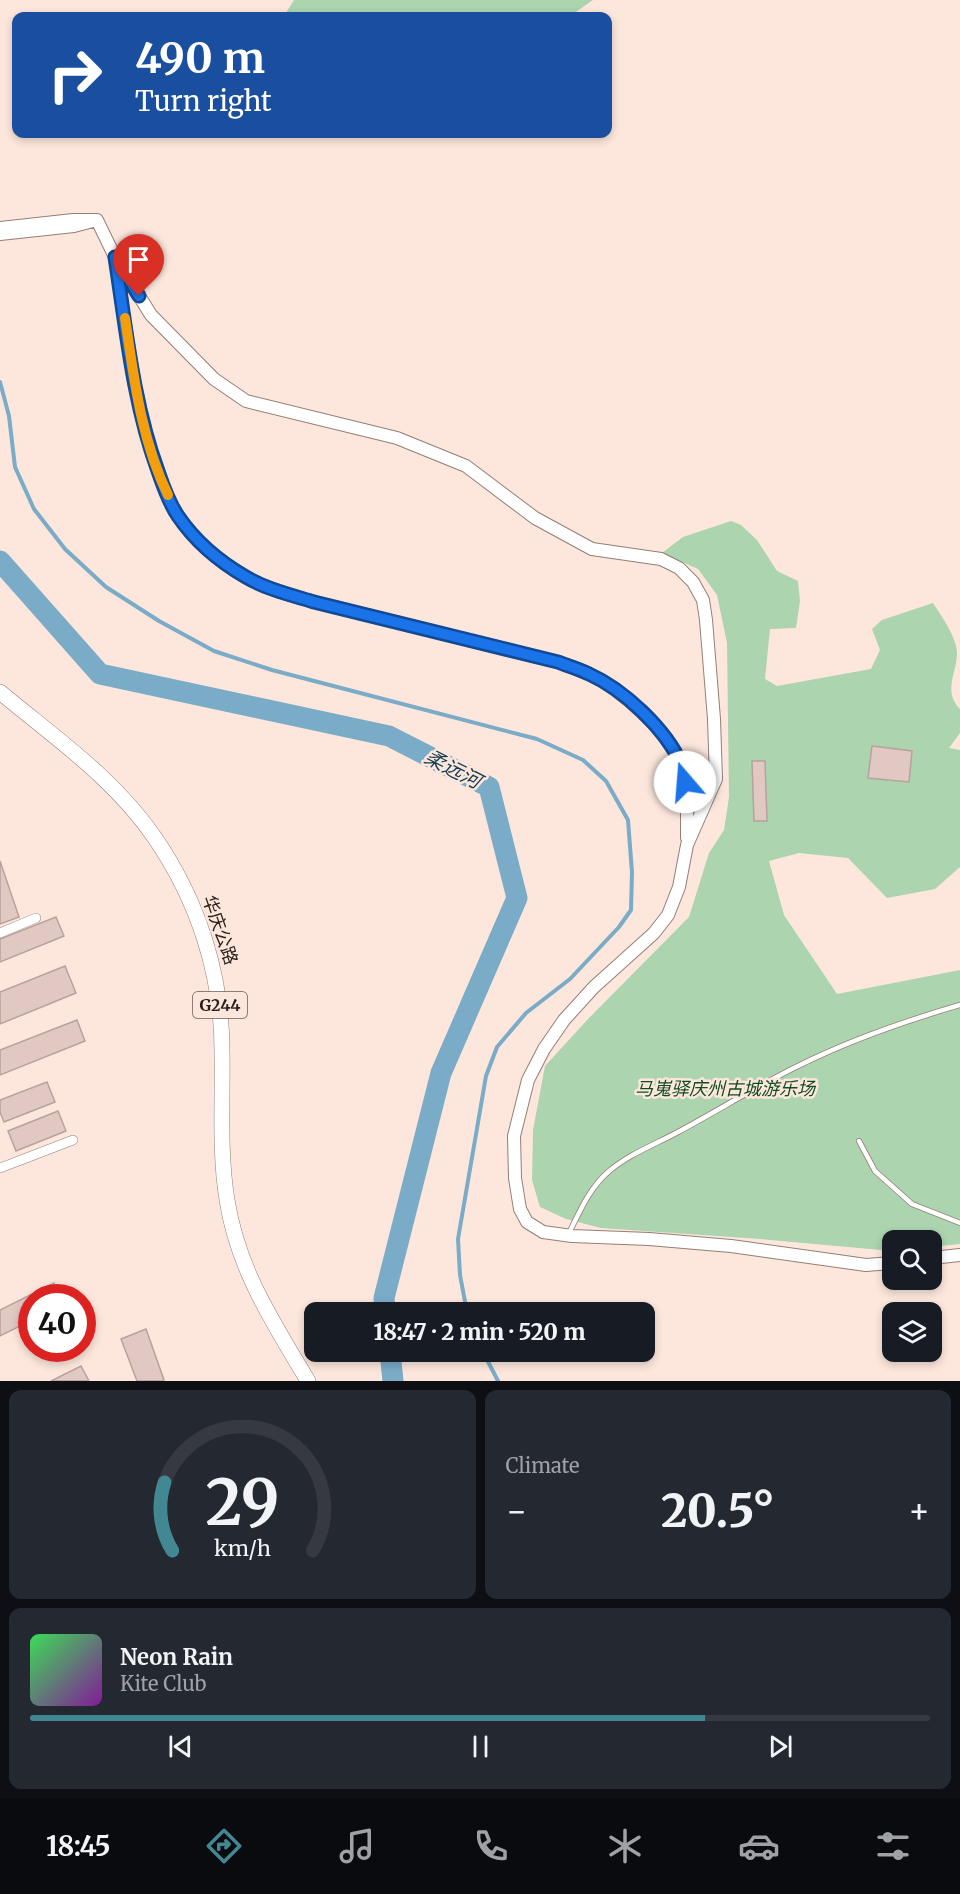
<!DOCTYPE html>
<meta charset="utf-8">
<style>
:root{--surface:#171b24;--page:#242831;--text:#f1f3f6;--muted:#9ea1a6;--line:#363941;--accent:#428893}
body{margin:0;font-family:Merriweather,"Noto Sans SC",serif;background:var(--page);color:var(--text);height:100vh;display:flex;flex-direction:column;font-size:22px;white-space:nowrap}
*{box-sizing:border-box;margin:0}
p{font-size:20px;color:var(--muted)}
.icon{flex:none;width:33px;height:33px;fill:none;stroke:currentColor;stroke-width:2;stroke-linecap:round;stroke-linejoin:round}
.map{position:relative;height:1381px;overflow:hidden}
.sheet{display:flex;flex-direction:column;gap:9px;padding:9px;background:#0d0f14;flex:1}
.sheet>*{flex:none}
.banner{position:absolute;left:12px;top:12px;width:600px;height:126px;border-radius:12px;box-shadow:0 3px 9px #0003;background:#1a4fa0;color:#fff;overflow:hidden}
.buttons{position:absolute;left:882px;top:1230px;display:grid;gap:12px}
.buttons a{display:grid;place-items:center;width:60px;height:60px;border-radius:12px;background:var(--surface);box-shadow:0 3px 9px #0003;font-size:30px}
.speed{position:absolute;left:18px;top:1284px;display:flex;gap:12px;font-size:30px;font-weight:700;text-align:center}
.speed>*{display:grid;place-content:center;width:78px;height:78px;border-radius:50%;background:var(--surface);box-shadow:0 3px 9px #0003;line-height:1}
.speed .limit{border:9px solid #d22;background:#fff;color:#111}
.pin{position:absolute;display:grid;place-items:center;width:51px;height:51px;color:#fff;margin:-62px -26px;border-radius:50% 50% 50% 0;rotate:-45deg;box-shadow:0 0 6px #0007}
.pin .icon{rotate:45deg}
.me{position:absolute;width:66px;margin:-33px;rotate:342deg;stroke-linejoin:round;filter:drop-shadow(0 0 4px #0008)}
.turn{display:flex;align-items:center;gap:21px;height:126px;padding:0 24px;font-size:27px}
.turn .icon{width:78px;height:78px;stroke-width:2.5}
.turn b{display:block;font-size:42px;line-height:51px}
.big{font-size:45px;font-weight:800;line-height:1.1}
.sheet .card{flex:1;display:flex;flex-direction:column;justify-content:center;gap:9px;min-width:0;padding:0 21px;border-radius:12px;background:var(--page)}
.sheet .dial{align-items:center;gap:0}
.dial svg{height:156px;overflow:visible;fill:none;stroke:var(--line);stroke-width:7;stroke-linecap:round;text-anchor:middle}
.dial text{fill:var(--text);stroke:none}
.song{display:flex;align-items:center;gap:18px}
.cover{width:72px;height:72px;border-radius:9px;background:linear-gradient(135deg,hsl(130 70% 55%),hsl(290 70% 35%))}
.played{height:6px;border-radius:3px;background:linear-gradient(90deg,var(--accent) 75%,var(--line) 75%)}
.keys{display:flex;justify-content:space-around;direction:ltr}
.heat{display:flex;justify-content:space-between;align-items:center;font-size:33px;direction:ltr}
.sheet .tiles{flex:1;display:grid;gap:9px;grid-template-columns:1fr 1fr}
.card:last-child{grid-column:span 2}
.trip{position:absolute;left:304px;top:1302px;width:351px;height:60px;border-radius:12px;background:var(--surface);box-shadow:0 3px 9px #0003;font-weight:800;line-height:60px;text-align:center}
.menu{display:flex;height:96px;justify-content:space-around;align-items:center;background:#090b0e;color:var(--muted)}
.menu .icon{width:42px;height:42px}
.menu .active{color:var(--accent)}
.menu b{font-size:27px;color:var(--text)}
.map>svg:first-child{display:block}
.green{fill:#abd4af}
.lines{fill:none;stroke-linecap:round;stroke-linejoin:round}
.stream{stroke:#7aabc7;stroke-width:4}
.river{stroke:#7aabc7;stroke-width:21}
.building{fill:#e1c8c3;stroke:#b9a19c;stroke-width:1.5}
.service-casing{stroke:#937f75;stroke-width:6}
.minor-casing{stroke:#937f75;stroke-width:10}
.tertiary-casing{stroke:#937f75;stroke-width:14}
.trunk-casing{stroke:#937f75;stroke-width:16}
.service{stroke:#fff;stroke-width:4.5}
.minor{stroke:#fff;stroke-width:9}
.tertiary{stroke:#fff;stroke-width:12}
.trunk{stroke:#fff;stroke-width:15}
.route-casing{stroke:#114b97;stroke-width:15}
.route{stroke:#1a73e8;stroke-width:10}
.slow{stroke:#f59e0b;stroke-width:10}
.labels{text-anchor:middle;stroke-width:5;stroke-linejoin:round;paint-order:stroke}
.shield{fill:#fde7dc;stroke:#675b55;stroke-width:1.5}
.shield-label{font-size:16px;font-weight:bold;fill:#271f1b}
.street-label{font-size:18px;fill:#271f1b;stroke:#fde7dc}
.park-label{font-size:18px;font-style:italic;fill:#0f4c1f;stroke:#fde7dc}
.water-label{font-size:20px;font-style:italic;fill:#133c51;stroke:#fde7dc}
</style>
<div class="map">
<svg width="960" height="1381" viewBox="0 0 960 1381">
<rect width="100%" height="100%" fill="#fde7dc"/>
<!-- green -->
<path class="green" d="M294,0h299l-23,16h-286z
M731,521l10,4 16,15 20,31 21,10 2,20 -4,27 -26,1 -5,50 12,7 94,-17 9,-19 -8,-21 10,-9 51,-17c9,14 25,36 24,52 -1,19 -14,37 3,54v24l-11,15 11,2v117l-25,22 -48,9 -39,-40 -49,-5 -30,8 15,54 53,79 123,-24v274l-28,3v-7h-40v11l-132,-12 -159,-11 -35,-9 -26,-12 -8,-27 1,-50 12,-64 44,-48 100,-101 20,-64 15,-23 5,-33 -2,-154 -10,-48 -19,-26 -36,-16 21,-16z"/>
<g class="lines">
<!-- stream -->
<path class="stream" d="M0,382l9,34 6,51 19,42 31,40 41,38 53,34 55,30 58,19 265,69 46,21 23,21 22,39 4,52 -1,38 -12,17 -49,52 -44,34 -29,34 -11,29 -28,163 2,36 7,37
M483,1352l15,29"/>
<!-- river -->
<path class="river" d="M0,561l100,113 289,62 100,51 28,111 -76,175 -57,225 1,14
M390,1352l3,29"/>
</g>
<!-- building -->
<path class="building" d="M872,746l40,5 -3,31 -41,-4z
M752,761h13l2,60h-13z
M0,861l19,56 -19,7z
M56,917l8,19 -64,26v-23z
M65,966l11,27 -76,31v-32z
M77,1020l8,21 -85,34v-25z
M47,1082l8,20 -51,20 -4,-10v-12z
M58,1111l8,20 -50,20 -8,-20z
M54,1283l7,15h-29v22l-32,16v-26z
M146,1329l18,51 -2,1h-25l-16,-42z
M81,1366l8,15h-38z"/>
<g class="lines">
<defs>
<path id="service" d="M859,1141l16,30 37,33 48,19
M569,1233c11,-22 20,-44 39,-61 21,-18 46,-27 70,-40 41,-22 79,-46 120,-66 52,-26 107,-45 162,-61"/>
<path id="minor" d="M0,933l36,-15
M0,1168l73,-28"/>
<path id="tertiary" d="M97,220l18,37 36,58 63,64 32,22 151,37 69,28 69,52 57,31 69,10 18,9 14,14 10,18 3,20 8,99 2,60 -29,66 -8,42 -11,28 -14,18 -60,54 -30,33 -20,29 -16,31 -14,56 1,42 5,31 7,13 16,10 29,4 77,3 82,7 135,19 26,-2
M0,228l73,-8h24l-23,6 -74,8
M116,264c11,70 18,143 43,210 5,14 11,29 19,42 16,25 42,46 67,61 21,12 46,18 69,25l244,60c10,4 21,7 31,12 29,13 86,62 93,94 6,23 5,46 5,70
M932,1258l28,-3"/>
<path id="trunk" d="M0,692c54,45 115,87 155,146 43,63 67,136 67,213 1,50 -3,100 5,149 11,70 46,122 81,181"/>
</defs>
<!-- service casing -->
<use href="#service" class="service-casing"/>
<!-- minor casing -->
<use href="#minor" class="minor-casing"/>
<!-- tertiary casing -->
<use href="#tertiary" class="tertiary-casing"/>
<!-- trunk casing -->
<use href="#trunk" class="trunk-casing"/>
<!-- service -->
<use href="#service" class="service"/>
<!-- minor -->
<use href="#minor" class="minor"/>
<!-- tertiary -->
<use href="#tertiary" class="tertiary"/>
<!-- trunk -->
<use href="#trunk" class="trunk"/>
</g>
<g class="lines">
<defs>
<path id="route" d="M139,296l-24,-39c11,71 18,146 43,214 5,15 11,32 20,45 17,25 42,46 68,61 20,12 45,18 68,25l244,60c10,4 21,7 31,12 34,15 77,55 92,90 3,5 3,12 4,18"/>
</defs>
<!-- route casing -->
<use href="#route" class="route-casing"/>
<!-- route -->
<use href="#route" class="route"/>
<!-- slow -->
<path class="slow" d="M125,318c9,60 16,122 43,177"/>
</g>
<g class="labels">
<!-- shield labels -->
<rect class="shield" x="193" y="992" width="54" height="26" rx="4.5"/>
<g class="shield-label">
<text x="220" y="1011">G244</text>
</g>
<!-- street labels -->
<g class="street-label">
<text transform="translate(220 930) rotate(71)" y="6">华庆公路</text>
</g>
<!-- park labels -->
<g class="park-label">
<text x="725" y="1095">马嵬驿庆州古城游乐场</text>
</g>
<!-- water labels -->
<g class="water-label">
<text transform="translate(453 769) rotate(27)" y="7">柔远河</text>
</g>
</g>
</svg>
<div class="buttons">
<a><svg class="icon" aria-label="search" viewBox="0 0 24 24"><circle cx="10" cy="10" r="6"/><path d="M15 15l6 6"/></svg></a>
<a><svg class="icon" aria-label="layers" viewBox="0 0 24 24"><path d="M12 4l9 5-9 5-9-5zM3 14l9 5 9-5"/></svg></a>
</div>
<div class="speed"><div class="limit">40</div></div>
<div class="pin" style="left:139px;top:296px;background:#d93025"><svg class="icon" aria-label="arrive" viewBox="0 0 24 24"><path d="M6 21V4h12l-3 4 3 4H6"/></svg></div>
<svg class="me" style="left:685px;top:782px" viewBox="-20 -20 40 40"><circle r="19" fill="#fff"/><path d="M0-13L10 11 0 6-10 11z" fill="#1a73e8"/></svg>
<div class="trip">18:47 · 2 min · 520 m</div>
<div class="banner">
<div class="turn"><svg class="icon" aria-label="right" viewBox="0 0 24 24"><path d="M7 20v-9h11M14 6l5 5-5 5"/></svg><div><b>490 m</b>Turn right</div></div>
</div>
</div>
<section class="sheet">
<div class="tiles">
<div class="card dial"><svg viewBox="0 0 100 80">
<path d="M14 69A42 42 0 1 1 86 69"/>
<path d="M14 69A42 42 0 0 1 10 34" stroke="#428893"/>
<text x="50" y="56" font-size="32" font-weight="700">29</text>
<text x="50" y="72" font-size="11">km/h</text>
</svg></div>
<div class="card"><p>Climate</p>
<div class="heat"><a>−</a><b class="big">20.5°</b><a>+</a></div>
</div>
<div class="card">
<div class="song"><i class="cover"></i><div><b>Neon Rain</b><p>Kite Club</p></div></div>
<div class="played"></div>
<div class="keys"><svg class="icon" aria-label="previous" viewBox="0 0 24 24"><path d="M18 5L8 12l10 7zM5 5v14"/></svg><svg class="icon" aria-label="pause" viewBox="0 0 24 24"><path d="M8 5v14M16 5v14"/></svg><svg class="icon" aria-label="next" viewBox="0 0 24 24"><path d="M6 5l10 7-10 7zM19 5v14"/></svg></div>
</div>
</div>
</section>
<nav class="menu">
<b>18:45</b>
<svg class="icon active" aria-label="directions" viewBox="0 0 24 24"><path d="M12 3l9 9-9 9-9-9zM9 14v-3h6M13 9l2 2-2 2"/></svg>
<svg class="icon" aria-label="music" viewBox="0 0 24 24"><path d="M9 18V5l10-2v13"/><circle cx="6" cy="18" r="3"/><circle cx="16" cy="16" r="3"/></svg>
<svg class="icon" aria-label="phone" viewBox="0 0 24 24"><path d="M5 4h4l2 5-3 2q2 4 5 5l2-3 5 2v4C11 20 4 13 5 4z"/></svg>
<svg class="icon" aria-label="climate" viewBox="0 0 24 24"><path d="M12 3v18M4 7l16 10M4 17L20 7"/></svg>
<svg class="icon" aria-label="car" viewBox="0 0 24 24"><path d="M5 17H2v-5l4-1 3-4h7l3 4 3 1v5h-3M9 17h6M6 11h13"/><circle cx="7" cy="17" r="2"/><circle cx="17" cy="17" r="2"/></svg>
<svg class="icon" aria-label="filters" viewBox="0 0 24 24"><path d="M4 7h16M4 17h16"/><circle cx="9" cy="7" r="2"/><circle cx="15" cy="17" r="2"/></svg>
</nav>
